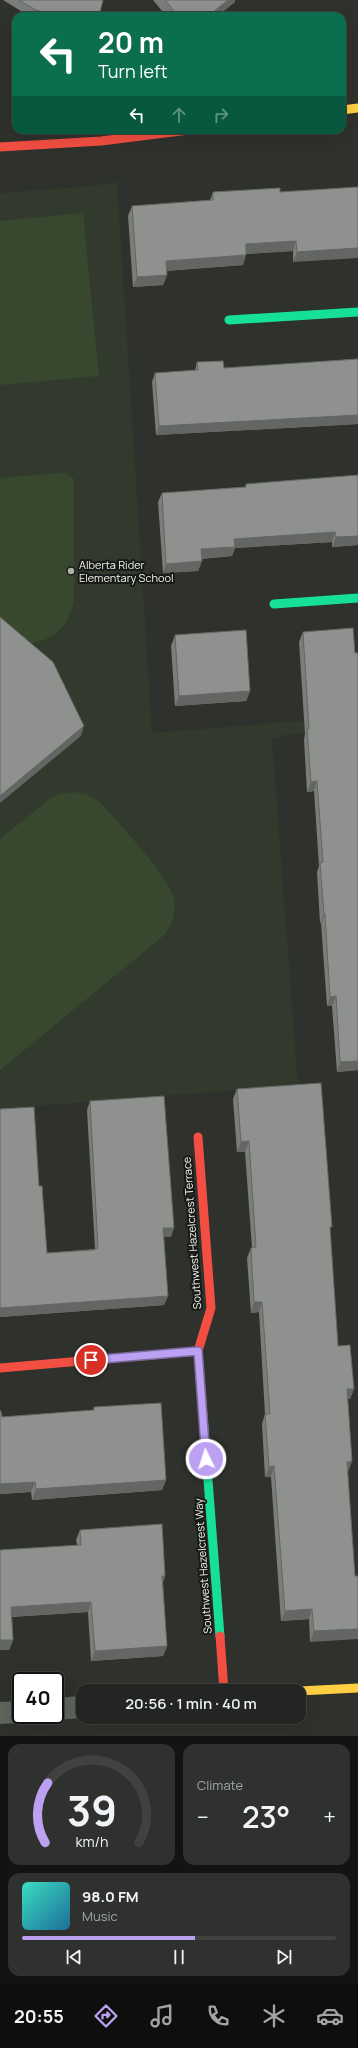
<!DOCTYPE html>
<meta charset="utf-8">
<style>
:root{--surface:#222521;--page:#2e312e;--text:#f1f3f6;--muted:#a2a5a5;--line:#3f423f;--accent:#bca0f2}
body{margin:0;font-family:Manrope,sans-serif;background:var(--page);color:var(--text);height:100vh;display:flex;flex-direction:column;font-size:15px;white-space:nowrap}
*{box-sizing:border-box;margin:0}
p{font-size:13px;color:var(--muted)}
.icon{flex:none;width:22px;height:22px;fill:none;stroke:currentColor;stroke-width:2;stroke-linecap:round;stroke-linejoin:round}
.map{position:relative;height:1736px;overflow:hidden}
.drawer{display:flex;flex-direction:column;gap:8px;padding:8px;background:#131412;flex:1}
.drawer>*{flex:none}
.top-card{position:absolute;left:12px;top:12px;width:334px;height:122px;border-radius:12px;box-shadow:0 4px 16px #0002,0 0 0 1px var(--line);background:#0b6e4f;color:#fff;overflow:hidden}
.speed{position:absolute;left:12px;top:1672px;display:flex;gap:8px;font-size:20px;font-weight:700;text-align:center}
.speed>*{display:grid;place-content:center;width:52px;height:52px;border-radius:50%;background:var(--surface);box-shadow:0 4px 16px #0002,0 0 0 1px var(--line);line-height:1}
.speed .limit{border:2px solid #111;border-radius:6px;background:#fff;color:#111}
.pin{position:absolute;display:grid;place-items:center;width:34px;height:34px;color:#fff;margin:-17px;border:2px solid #fff;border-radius:50%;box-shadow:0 1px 4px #0007}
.me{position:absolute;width:44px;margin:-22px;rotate:356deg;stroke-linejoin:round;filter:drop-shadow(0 0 3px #0008)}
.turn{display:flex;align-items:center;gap:14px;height:84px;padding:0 20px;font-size:18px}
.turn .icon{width:52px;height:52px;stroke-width:2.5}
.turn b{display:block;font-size:28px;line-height:34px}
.lanes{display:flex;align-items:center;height:38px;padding:0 20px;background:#0003;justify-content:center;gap:20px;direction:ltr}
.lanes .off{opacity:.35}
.big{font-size:30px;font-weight:600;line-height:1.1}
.drawer .widget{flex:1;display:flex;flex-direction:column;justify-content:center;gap:6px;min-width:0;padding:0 14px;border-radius:12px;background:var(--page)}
.drawer .dial{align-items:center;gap:0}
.dial svg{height:104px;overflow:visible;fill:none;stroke:var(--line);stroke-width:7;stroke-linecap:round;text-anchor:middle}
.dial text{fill:var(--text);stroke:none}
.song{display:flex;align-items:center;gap:12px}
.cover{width:48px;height:48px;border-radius:6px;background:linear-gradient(135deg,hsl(170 70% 55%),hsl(200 70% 35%))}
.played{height:4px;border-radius:2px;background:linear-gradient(90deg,var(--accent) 55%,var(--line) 55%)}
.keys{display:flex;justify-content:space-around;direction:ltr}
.heat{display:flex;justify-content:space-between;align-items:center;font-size:22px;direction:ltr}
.drawer .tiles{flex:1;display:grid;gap:8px;grid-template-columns:1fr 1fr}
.widget:last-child{grid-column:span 2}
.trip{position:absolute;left:76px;top:1684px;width:230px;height:40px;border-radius:12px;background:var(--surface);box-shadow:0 4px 16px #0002,0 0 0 1px var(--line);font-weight:600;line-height:40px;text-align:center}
.dock{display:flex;height:64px;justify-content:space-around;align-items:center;background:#0e0f0d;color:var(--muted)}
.dock .icon{width:28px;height:28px}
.dock .current{color:var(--accent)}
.dock b{font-size:18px;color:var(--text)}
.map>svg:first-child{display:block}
.built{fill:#313a2d}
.green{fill:#37482f}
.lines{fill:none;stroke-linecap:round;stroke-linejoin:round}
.street{stroke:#5f675c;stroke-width:22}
.fast{stroke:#16e098;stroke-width:9}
.slow{stroke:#ffcf43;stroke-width:9}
.jam{stroke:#f24e42;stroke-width:9}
.wall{fill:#7a7d79}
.shaded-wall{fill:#636663}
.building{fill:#8e918d;stroke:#636663}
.route-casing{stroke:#7a689d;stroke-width:10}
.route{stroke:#bca0f2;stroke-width:7}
.poi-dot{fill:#adb0ab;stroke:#171916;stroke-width:1.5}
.labels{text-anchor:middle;stroke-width:4;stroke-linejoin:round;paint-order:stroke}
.poi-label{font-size:11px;fill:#f1f4ef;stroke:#171916;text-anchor:start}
.street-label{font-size:11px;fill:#f1f4ef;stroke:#171916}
</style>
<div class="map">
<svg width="358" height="1736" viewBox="0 0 358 1736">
<rect width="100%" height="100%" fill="#2e312c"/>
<!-- built -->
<path class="built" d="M117,182l35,551 206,-17v12l-74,7 -12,4 26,346 -298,24v-916l91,-7z"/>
<!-- green -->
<path class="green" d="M83,213l16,163 -99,9v-164z
M60,473h5l9,6v121c-4,24 -19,41 -44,43l-30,-23v-142z
M74,792l14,3 13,8c16,18 71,77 73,97 3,15 -3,28 -13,38l-161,132v-231l52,-42 7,-3z"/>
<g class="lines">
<!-- street -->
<path class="street" d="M55,1709l28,-2
M0,1713l21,-1"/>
<!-- fast -->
<path class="fast" d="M229,320l129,-8
M274,604l84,-6
M203,1415l17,221"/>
<!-- slow -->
<path class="slow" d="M342,110l16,-2
M299,1691l59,-3"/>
<!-- jam -->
<path class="jam" d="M0,147l101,-6 88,-11
M198,1137l13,171 -13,43 5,64
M0,1368l198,-17
M220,1636l4,55"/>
</g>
<!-- wall -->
<path class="wall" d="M3,0h100l-4,16h-70z
M153,0h82v2l-18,14h-51z
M358,187l-65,75v-11l-47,3 -3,11 -77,6 1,4 -4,10 -30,2 -5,-71 4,-10 78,-6 3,-8h67z
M358,357v67l-202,11 -4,-53 3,-9 40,-3 2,-8 27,6 133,-9z
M246,484l112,61 -26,2v-5l-97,6 -3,8 -31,3 1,2 -4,10 -35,2 -5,-71 4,-9 83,-6z
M303,632l52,21h3v417l-21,2 -5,-66h-5l-6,-83h-1l-3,-51 2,-6 -5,-75 -7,1 -3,-53 1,-5 -6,-92z
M175,635l75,56 -4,10 -71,5 -4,-60z
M237,1089l93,143 8,114 16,43 -4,10h-2l4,62 -4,11 7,104 -45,66 -1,-23 -28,2 -10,-144h-6l-3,-53 3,-10 -6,-102 -8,1 -4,-55 4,-10h1l-7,-96h-8l-4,-53z
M90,1101l81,136h-7l4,59 -4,9 -164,12v-208l39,77 8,67 48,-4 -8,-139z
M94,1407l72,73 -4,10 -130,10 -1,-8 -31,2v-83l2,6 91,-7z
M80,1530l85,46 -2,7 4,63 -4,10 -72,5 -3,-49 -76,5 1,23 -4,10h-9v-100l77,-5 -1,-5z"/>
<!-- shaded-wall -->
<path class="shaded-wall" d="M228,0h7v2l-18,14h-9z
M296,241l-3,10 -51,3 4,-10z
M358,248v10l-65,4 4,-10z
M246,255l-3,10 -81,6 4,-10z
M167,275l-4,10 -30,2 4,-10z
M358,415v9l-202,11 3,-9z
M335,532l-3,10 -97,6 -3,8 -35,3 4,-10 33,-10z
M358,536v9l-26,2 4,-10z
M202,561l-4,10 -35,2 3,-9z
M250,691l-4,10 -71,5 4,-10z
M84,726l-3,10 -81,67v-7z
M317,781l-3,10 -7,1 4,-10z
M324,914h1l-4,9h-1z
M336,996l-4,10h-5l3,-9z
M358,1061v9l-21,2 3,-10z
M249,1141l-4,11h-8l4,-10z
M163,1228h11l-3,9h-11z
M168,1296l-4,9 -164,12v-9z
M254,1302h8l-3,10 -8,1z
M347,1389h7l-4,10h-7z
M352,1461l-4,11h-5l4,-10z
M274,1466l-3,11h-6l4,-10z
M166,1480l-4,10 -130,10 4,-11z
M35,1482l-4,10 -31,2v-10z
M162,1576h3l-3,10z
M91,1602l-3,10 -81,5 4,-10z
M312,1609l-3,10 -28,2 4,-10z
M358,1629v10l-48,3 4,-11z
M0,1640h13l-4,10h-9z
M167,1646l-4,10 -72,5 4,-10z"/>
<!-- building -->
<path class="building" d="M19,0h84l-4,16h-41l-22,-6z
M165,0h63l-20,16h-30z
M358,187v61l-61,4 -1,-11 -50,3v11l-80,6 1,14 -30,2 -5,-71 81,-6v-8l67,-4v4z
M358,359v56l-199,11 -4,-53 43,-3 -1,-8 26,-1 1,7z
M358,475v61l-22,1 -1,-5 -101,7 1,8 -34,2 1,12 -36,3 -4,-71 84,-6v-3z
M0,617l53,45 31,64 -84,70z
M353,628l2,25h3v408l-18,1 -4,-66 -6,1 -5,-83h-1l-4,-51 3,-1 -6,-81 -6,1 -4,-53h2l-6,-97z
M246,630l4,61 -71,5 -4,-61z
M321,1083l11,144h-2l8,119 12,-1 4,44h-7l5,72 -5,1 8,114h3v53l-44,2 -2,-22 -27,2 -11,-145 -5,1 -4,-53h5l-8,-112h-8l-3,-54 5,-1 -7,-106 -8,1 -4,-53z
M164,1096l10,132h-11l5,68 -168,12v-199l34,-2 5,79h3l5,67 46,-3 5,-2 -8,-147z
M161,1403l5,77 -130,9 -1,-7 -35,2v-73h1l1,6 92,-7v-3z
M162,1524l3,52h-3l5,70 -72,5 -4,-49 -80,5 2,33h-13v-90l81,-5 -1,-15z"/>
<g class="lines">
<defs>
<path id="route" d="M91,1360l107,-9 8,108"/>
</defs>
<!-- route casing -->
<use href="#route" class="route-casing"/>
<!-- route -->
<use href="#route" class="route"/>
</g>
<!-- markers -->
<circle class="poi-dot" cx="71" cy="571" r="4"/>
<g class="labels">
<!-- poi labels -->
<g class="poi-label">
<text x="79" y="569">Alberta Rider<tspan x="79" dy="13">Elementary School</tspan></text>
</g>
<!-- street labels -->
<g class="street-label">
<text transform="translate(192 1233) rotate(-94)" y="4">Southwest Hazelcrest Terrace</text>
<text transform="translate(203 1566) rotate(-94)" y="4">Southwest Hazelcrest Way</text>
</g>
</g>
</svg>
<div class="speed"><div class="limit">40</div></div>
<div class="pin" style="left:91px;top:1360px;background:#d93025"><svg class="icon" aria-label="arrive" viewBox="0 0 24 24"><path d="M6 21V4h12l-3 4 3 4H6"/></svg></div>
<svg class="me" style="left:206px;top:1459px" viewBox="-20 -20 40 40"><circle r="17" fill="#bca0f2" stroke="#fff" stroke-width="3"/><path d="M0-11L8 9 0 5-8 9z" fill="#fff"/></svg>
<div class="trip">20:56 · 1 min · 40 m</div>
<div class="top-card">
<div class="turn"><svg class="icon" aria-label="left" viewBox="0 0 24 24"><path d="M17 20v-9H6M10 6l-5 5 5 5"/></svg><div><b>20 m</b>Turn left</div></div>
<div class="lanes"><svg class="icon" aria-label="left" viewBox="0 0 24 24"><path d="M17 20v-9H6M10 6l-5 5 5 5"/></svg><svg class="icon off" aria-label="ahead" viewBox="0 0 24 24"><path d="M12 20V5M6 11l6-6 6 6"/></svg><svg class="icon off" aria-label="right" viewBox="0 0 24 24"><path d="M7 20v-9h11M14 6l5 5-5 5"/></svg></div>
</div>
</div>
<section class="drawer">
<div class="tiles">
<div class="widget dial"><svg viewBox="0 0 100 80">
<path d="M14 69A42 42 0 1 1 86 69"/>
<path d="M14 69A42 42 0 0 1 16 23" stroke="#bca0f2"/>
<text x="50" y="56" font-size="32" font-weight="700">39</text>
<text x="50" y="72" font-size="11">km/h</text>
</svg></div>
<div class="widget"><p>Climate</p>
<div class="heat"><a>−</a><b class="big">23°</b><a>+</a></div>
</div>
<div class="widget">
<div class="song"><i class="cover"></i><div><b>98.0 FM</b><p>Music</p></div></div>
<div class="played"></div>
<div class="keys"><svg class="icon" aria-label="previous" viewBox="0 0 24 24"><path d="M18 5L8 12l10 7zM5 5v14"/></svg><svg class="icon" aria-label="pause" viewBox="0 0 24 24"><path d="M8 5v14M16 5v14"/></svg><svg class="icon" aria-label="next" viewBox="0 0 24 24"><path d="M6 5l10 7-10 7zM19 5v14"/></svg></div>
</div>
</div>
</section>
<nav class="dock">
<b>20:55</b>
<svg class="icon current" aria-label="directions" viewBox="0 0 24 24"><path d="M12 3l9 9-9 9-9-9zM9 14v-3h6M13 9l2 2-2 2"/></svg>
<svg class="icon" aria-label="music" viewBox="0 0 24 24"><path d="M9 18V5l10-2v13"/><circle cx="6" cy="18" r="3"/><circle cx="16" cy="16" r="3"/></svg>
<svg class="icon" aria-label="phone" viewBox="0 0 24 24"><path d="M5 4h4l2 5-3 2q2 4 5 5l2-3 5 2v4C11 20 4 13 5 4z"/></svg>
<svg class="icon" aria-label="climate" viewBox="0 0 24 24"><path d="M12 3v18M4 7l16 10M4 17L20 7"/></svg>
<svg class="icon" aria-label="car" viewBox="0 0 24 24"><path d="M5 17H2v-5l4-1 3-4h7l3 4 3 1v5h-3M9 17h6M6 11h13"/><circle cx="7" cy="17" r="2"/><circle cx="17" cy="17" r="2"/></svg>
</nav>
